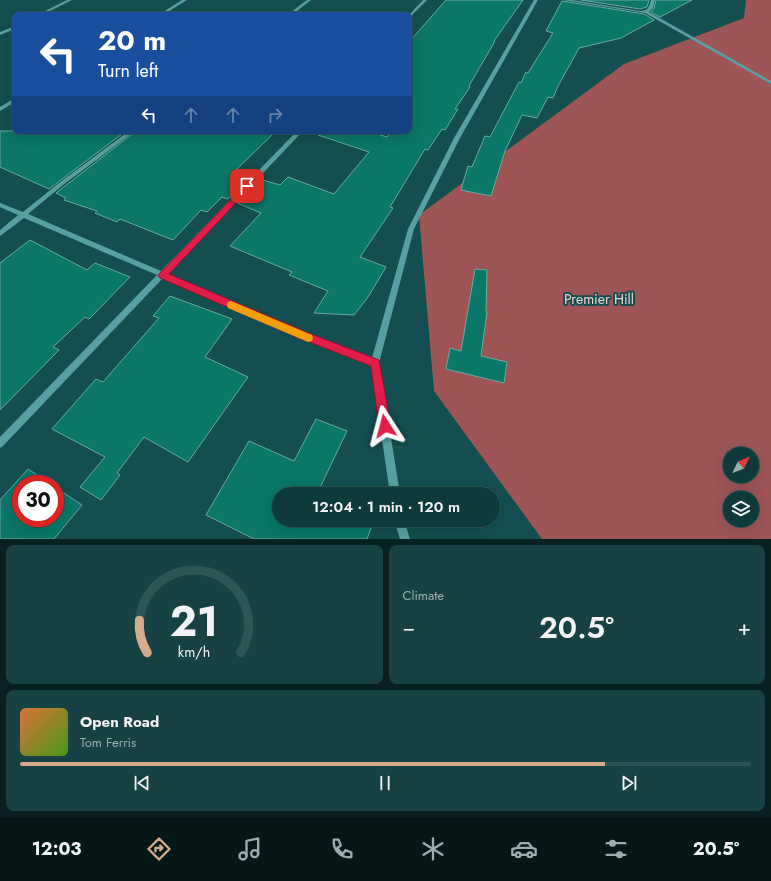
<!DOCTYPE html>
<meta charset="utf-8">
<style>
:root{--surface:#0f3a3c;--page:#184143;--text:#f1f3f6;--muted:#9badaf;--line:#2f5456;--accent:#d6ab8b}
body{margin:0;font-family:Jost,sans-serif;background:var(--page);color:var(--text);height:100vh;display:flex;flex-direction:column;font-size:15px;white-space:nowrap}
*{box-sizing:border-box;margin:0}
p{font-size:13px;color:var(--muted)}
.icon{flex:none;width:22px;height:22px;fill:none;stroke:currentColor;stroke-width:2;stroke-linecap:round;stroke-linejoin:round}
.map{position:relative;height:539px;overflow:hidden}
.details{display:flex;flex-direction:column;gap:6px;padding:6px;background:#082021;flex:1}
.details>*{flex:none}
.guide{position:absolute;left:12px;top:12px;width:400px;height:122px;border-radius:8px;box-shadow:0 4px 16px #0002,0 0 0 1px var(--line);background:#1a4fa0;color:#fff;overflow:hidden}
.needle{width:26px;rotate:47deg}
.fabs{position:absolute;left:723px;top:447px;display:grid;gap:8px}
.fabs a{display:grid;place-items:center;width:36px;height:36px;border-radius:50%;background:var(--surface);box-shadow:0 4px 16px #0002,0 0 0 1px var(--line);font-size:20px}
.speed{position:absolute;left:12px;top:475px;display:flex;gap:8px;font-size:20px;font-weight:700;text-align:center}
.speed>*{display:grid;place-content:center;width:52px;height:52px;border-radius:50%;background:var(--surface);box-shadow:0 4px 16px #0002,0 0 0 1px var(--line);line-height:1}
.speed .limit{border:6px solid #d22;background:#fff;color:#111}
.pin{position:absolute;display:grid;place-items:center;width:34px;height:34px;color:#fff;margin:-17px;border-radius:8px;box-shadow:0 2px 6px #0006}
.me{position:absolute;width:44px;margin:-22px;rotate:351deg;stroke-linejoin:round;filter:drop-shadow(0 0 3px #0008)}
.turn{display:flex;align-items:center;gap:14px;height:84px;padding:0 20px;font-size:18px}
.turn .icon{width:52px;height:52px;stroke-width:2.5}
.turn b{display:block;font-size:28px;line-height:34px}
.lanes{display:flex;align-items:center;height:38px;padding:0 20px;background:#0003;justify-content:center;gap:20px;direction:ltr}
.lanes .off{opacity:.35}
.big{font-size:30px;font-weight:600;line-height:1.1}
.details .widget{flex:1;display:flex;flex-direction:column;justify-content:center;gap:6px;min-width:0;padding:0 14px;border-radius:8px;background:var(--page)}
.details .dial{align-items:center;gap:0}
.dial svg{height:104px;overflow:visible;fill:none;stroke:var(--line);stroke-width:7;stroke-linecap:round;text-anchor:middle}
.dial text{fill:var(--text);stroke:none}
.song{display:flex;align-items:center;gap:12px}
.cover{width:48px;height:48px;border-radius:6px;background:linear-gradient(135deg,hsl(20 70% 55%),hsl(100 70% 35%))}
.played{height:4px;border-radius:2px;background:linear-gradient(90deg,var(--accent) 80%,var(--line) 80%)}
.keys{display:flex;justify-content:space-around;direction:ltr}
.heat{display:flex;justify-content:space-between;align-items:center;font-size:22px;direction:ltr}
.details .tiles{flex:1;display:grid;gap:6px;grid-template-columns:1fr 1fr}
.widget:last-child{grid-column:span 2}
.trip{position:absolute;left:272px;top:487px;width:228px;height:40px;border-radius:20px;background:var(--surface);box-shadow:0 4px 16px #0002,0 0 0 1px var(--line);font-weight:600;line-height:40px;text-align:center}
.dock{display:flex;height:64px;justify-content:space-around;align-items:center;background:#061718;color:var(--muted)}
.dock .icon{width:28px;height:28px}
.dock .active{color:var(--accent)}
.dock b{font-size:18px;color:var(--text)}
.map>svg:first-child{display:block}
.green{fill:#9d5556;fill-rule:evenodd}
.building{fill:#0a7768;stroke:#69ac9f}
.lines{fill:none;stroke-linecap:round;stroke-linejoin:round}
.minor{fill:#589fa3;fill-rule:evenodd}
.route{fill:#e11d48;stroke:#92132f}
.slow{fill:#f59e0b}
.labels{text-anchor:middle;stroke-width:4;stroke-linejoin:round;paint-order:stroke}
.park-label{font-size:14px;fill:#f3d3d2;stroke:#144e50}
</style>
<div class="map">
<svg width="771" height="539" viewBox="0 0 771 539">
<rect width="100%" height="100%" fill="#144e50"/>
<!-- green -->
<path class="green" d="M746,0h25v539h-229l-108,-148 -15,-176 205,-151 120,-46zM730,454h22v22h-22zM730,498h22v22h-22z"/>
<!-- building -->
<path class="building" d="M446,0h77l-29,41h1l-26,45 1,1 -15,22h3l-13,21 -3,-1 -14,21 -3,-1 -35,58 3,1 -33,49 26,10 -18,30 -14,18 -40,-2 14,-22 -39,-16 3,-3 -62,-26 31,-33 -24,-10 22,-24 21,6 8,-8 46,17 35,-42 -51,-17v-4h49l20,6 5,-6h17v-89z
M581,0h68l-2,7 -7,2z
M656,0h36l-32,17 -9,-5 3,-4z
M562,1l82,13 10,6 -33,18 -42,10 -21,38 -5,12 -5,-1 -11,21 -15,-3 -17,36 -14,45 -30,-6 7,-24 4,1 13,-31 5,1 29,-55 2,1 5,-11 2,1 25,-40 -7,-2z
M0,131h126l-77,58 -49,-22z
M136,131h140l-41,40 16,5 -23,23 -6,-2 -15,15 -6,-2 -28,30 -53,-21 -3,3 -22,-9 2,-2 -33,-11 2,-2 -10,-5z
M30,240l57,30 8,-7 35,14 -41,42 -4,-2 -32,30 6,3 -59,60v-147z
M475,269l12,1 -1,42h1l-6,44 26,6 -3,21 -58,-14 4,-21 11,3z
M170,296l62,23 -27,38 43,20 -60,85 -44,-25 -27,36 3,2 -19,25 -21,-13 25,-30 -53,-28 44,-50 7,3 56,-64 -6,-2z
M316,419l31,12 -30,63h-38v26h95l-7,19h-113l-48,-24 43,-74 45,20z
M28,469l23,15h-30v34h34v-31l27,18 -28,34h-54v-39z"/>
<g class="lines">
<!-- minor -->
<path class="minor" d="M67,0h5l-30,15h-5z
M182,0h5l-24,15h-5z
M307,0h4l-19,15h-5z
M423,0h4l-18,18v-3z
M534,0h4l-78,138 -46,91 -35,134 21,131h-10l-19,-129 -72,-28 -136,-59 -160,168 -3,2v-11l157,-162 -133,-57 -24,18v-6l18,-15 -18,-8v-4l23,9 36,-29 70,-52h6l-72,54 -35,29 133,57 136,-140h6l-136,143 138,59 67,25 36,-129 46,-91z
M563,0h9l68,11c8,0 9,-4 11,-11h4l-2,8 -4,4 122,69v3l-126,-71z
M15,26v3l-15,6v-3z
M15,98v4l-15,9v-4z
M394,520h10l6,19h-10z"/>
</g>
<!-- route -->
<path class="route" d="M247,184l4,2 -1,2 -81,86 137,58 73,28 12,66 -2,4 -4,2 -4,-2 -2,-4 -8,-60 -72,-28 -139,-60 -2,-3 2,-2 85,-88z"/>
<!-- slow -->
<path class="slow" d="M231,301l81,34 1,3 -1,3 -4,1 -80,-34 -1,-3 1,-3z"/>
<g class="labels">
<!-- park labels -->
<g class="park-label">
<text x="599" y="304">Premier Hill</text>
</g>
</g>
</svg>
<div class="fabs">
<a><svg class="needle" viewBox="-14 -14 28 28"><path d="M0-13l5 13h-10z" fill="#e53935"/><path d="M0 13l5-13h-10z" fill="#9badaf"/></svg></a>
<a><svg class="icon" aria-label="layers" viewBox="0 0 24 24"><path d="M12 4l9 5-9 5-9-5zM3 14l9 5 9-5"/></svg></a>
</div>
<div class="speed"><div class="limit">30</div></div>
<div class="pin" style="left:247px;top:186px;background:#d93025"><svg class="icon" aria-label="arrive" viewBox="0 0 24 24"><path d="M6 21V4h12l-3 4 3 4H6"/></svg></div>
<svg class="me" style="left:385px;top:426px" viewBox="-20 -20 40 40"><path d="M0-17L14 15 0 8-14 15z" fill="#e11d48" stroke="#fff" stroke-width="4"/></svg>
<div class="trip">12:04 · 1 min · 120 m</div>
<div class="guide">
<div class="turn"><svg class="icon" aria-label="left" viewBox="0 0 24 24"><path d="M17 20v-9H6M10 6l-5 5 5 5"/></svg><div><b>20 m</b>Turn left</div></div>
<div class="lanes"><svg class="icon" aria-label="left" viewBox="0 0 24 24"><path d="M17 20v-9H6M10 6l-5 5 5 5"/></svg><svg class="icon off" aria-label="ahead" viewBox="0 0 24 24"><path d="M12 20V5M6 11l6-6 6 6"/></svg><svg class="icon off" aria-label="ahead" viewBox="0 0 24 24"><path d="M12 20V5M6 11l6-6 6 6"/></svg><svg class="icon off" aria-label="right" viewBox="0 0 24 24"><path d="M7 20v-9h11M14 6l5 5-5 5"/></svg></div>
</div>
</div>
<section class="details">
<div class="tiles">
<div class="widget dial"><svg viewBox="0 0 100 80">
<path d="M14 69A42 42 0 1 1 86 69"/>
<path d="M14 69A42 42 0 0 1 8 44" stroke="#d6ab8b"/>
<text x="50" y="56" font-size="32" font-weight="700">21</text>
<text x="50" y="72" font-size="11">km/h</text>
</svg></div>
<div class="widget"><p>Climate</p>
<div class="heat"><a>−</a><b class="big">20.5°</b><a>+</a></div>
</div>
<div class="widget">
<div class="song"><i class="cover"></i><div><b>Open Road</b><p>Tom Ferris</p></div></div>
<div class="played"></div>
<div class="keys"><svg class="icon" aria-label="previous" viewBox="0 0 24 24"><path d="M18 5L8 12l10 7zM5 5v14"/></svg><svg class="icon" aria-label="pause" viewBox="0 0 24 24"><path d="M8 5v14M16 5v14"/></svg><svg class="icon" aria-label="next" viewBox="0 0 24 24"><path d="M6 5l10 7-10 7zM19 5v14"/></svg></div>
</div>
</div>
</section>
<nav class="dock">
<b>12:03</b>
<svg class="icon active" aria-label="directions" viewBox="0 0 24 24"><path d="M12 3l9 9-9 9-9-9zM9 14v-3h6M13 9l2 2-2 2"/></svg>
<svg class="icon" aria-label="music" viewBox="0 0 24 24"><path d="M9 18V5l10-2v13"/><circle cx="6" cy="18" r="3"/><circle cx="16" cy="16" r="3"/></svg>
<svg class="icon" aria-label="phone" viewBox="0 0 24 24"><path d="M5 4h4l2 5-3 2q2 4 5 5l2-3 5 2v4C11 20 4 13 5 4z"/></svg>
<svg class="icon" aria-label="climate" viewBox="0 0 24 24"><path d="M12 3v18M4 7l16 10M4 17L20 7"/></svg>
<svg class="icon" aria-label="car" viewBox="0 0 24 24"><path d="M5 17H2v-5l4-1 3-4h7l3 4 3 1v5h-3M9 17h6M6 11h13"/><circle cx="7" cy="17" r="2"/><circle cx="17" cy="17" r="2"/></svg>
<svg class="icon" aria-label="filters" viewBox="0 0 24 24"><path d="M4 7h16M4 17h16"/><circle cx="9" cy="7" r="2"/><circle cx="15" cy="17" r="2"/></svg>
<b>20.5°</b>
</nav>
